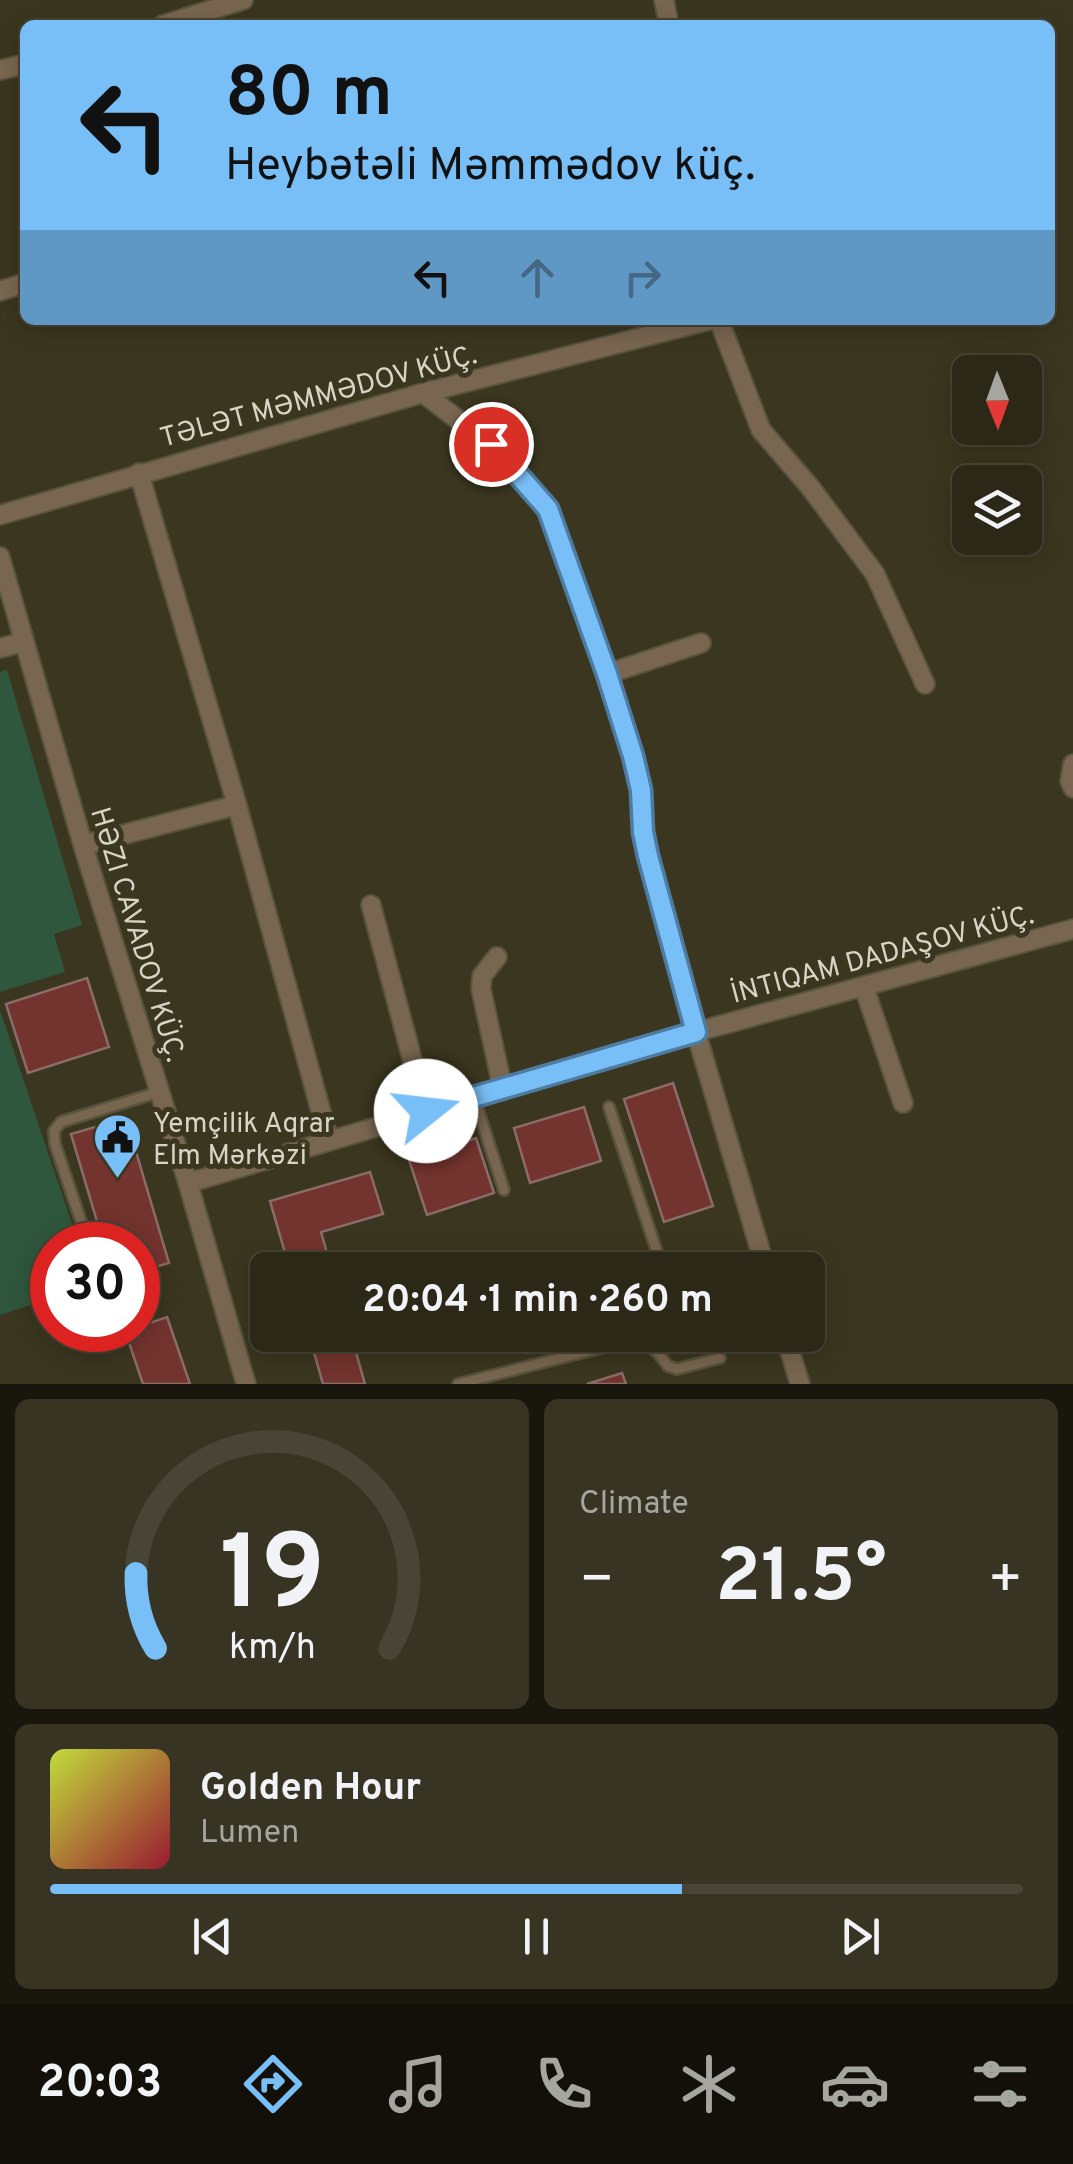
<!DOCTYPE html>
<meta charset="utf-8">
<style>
:root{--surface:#2c2817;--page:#383424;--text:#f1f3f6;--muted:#a6a6a1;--line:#484436;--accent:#78bff7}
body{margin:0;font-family:Overpass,sans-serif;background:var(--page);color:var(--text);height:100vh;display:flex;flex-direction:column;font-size:38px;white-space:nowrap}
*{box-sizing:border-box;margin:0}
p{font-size:32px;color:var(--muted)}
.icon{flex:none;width:55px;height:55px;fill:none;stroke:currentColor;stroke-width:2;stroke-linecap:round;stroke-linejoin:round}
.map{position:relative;height:1384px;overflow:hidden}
.details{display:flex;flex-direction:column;gap:15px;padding:15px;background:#18160d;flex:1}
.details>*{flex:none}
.top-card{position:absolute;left:20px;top:20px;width:1035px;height:305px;border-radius:15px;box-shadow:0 5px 25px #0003,0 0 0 2px var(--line);background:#78bff7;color:#111;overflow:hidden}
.needle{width:65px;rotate:179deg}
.tools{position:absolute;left:952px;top:355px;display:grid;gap:20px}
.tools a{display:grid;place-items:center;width:90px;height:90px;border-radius:15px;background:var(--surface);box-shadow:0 5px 25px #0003,0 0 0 2px var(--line);font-size:50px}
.speed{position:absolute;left:30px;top:1222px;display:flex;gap:20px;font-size:50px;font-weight:700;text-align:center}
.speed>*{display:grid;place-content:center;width:130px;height:130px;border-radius:50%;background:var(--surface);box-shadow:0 5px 25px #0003,0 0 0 2px var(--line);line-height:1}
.speed .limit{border:15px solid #d22;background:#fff;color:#111}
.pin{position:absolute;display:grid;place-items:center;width:85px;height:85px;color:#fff;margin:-42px;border:5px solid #fff;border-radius:50%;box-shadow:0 2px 10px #0007}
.me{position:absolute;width:110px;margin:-55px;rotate:74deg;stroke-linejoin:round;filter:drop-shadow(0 0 8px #0008)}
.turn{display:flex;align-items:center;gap:35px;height:210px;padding:0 40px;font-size:45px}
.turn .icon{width:130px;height:130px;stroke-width:2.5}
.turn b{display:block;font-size:70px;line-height:85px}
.lanes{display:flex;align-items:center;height:95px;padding:0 40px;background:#0003;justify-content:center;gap:50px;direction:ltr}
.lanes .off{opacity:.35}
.big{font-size:75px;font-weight:700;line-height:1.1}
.details .card{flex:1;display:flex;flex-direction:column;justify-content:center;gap:15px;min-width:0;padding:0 35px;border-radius:15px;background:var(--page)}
.details .dial{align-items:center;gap:0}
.dial svg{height:260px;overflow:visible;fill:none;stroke:var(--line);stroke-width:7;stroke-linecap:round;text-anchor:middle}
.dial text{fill:var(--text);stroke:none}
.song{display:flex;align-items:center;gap:30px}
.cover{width:120px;height:120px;border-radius:15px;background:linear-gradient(135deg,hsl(70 70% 55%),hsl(350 70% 35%))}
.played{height:10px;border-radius:5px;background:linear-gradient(90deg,var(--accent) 65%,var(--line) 65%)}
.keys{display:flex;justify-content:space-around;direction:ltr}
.heat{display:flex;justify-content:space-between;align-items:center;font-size:55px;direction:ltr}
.details .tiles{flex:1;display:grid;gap:15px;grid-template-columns:1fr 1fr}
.card:last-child{grid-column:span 2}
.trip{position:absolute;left:250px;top:1252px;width:575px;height:100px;border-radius:15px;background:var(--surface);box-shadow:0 5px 25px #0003,0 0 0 2px var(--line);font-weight:700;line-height:100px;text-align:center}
.menu{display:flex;height:160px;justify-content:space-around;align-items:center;background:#121009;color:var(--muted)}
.menu .icon{width:70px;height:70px}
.menu .active{color:var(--accent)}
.menu b{font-size:45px;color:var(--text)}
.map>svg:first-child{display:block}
.green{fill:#2f573d}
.building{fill:#73332e;stroke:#8a6c69;stroke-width:2.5}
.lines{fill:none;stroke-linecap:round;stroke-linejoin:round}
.lane-casing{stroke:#57533d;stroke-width:14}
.street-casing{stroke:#57533d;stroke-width:22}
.lane{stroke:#796650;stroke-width:9}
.street{stroke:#796650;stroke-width:18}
.route-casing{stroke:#4e7ca1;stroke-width:25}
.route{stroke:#78bff7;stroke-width:18}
.labels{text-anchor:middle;stroke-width:10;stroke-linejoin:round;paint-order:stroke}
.street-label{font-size:28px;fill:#d8d5c7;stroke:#3b361f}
.poi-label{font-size:28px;fill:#d8d5c7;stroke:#3b361f;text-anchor:start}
</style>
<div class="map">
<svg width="1073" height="1384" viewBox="0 0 1073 1384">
<rect width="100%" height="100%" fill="#3b361f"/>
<!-- green -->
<path class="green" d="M7,670l75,255 -28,9 11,38 -65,20v-320z
M0,1010l79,235h-27v53l-52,17z"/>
<!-- building -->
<path class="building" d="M87,978l22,69 -81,26 -22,-69z
M673,1083l40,123 -49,16 -40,-123z
M584,1107l17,54 -71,22 -16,-55z
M126,1118l43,145 -31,9v-27h-34l-33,-111z
M476,1138l18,55 -67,22 -18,-55z
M370,1172l13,42 -62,18 11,38h-42l-20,-69z
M167,1317l23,67h-47l-18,-53 13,-1v-3z
M309,1335h42l14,49h-42z
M622,1373l4,11h-39z"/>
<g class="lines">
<defs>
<path id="lane" d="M474,1097l30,93
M609,1107l54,163
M89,1245l-34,-101 -1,-13 7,-9 98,-30
M657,1352l15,-17
M458,1384l170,-43h14l15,11 11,14 9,3 43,-11"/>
<path id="street" d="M664,0l5,25
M163,25l80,-25
M0,70l25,-6
M0,291l25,-8
M719,320l42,110 49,57 65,87 50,110
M423,393l68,52 57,64 59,165 26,82 8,34 2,43 5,23 48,176 70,238
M139,473l98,332 92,336
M0,515l423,-122 287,-73
M0,557l83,288 105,338 58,201
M0,648l23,-6
M607,674l94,-31
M1073,764l-3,17 3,7
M83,845l154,-40
M371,905l55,206
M497,957l-15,19 -1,13 22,101
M864,987l39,116
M188,1183l508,-151 377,-103
M785,1335l15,49"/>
</defs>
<!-- lane casing -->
<use href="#lane" class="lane-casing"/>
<!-- street casing -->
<use href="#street" class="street-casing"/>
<!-- lane -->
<use href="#lane" class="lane"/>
<!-- street -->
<use href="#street" class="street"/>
</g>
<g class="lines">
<defs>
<path id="route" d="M426,1111l270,-79 -48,-176 -5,-24 -2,-42 -8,-34 -26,-82 -59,-165 -57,-65"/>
</defs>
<!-- route casing -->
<use href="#route" class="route-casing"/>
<!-- route -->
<use href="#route" class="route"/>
</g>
<!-- icons -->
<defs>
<symbol id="civic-pin" viewBox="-11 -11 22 30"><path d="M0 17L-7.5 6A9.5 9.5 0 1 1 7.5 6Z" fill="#78bff7" stroke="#3b361f"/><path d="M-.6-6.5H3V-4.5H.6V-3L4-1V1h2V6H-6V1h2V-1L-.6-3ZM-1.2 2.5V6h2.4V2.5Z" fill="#111"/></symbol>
</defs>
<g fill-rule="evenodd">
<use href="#civic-pin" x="90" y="1110" width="55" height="75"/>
</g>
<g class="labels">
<!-- street labels -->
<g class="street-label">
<text transform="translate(318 395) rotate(-15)" y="10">TƏLƏT MƏMMƏDOV KÜÇ.</text>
<text transform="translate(139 934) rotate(73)" y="10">HƏZI CAVADOV KÜÇ.</text>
<text transform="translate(882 953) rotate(-15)" y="10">İNTIQAM DADAŞOV KÜÇ.</text>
</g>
<!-- poi labels -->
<g class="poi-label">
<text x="153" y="1132">Yemçilik Aqrar<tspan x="153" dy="32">Elm Mərkəzi</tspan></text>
</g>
</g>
</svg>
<div class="tools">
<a><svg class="needle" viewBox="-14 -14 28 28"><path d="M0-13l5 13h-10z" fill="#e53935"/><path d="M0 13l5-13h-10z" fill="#a6a6a1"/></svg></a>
<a><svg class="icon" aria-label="layers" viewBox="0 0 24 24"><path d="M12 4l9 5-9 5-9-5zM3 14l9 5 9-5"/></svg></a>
</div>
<div class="speed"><div class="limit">30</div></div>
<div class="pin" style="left:491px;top:444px;background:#d93025"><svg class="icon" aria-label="arrive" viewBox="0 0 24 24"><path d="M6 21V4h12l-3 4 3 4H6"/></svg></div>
<svg class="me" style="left:426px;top:1111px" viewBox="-20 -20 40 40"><circle r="19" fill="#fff"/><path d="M0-13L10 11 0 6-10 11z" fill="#78bff7"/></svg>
<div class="trip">20:04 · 1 min · 260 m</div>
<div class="top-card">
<div class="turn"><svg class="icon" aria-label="left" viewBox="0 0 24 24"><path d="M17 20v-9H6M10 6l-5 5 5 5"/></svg><div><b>80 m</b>Heybətəli Məmmədov küç.</div></div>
<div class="lanes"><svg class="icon" aria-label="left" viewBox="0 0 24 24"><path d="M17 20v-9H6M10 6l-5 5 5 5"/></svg><svg class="icon off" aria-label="ahead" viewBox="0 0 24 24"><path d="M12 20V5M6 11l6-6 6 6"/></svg><svg class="icon off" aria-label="right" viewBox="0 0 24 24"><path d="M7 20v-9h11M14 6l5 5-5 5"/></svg></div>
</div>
</div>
<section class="details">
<div class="tiles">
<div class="card dial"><svg viewBox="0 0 100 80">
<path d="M14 69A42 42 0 1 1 86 69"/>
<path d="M14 69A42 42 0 0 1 8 46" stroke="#78bff7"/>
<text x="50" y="56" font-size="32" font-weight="700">19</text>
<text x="50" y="72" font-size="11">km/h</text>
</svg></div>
<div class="card"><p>Climate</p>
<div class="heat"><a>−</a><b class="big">21.5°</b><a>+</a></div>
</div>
<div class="card">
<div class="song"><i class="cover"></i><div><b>Golden Hour</b><p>Lumen</p></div></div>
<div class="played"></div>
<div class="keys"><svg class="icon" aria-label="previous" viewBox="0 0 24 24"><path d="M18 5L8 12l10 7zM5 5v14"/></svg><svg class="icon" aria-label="pause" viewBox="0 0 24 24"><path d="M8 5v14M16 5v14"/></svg><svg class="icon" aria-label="next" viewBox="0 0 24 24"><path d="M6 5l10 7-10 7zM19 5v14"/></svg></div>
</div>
</div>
</section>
<nav class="menu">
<b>20:03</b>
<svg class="icon active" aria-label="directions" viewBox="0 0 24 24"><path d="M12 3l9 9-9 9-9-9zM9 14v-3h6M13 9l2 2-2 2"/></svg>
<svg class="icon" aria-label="music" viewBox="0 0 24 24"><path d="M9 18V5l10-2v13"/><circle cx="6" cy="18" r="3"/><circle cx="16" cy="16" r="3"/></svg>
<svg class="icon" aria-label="phone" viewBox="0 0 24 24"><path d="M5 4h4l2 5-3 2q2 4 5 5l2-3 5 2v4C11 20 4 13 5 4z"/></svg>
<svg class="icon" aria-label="climate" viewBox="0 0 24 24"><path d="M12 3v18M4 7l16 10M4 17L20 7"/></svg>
<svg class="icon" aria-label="car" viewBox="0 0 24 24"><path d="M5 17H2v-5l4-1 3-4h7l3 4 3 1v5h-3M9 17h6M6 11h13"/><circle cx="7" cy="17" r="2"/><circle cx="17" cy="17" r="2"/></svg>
<svg class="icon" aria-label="filters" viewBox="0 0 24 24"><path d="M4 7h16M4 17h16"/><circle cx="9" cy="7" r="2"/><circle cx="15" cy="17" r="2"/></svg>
</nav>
